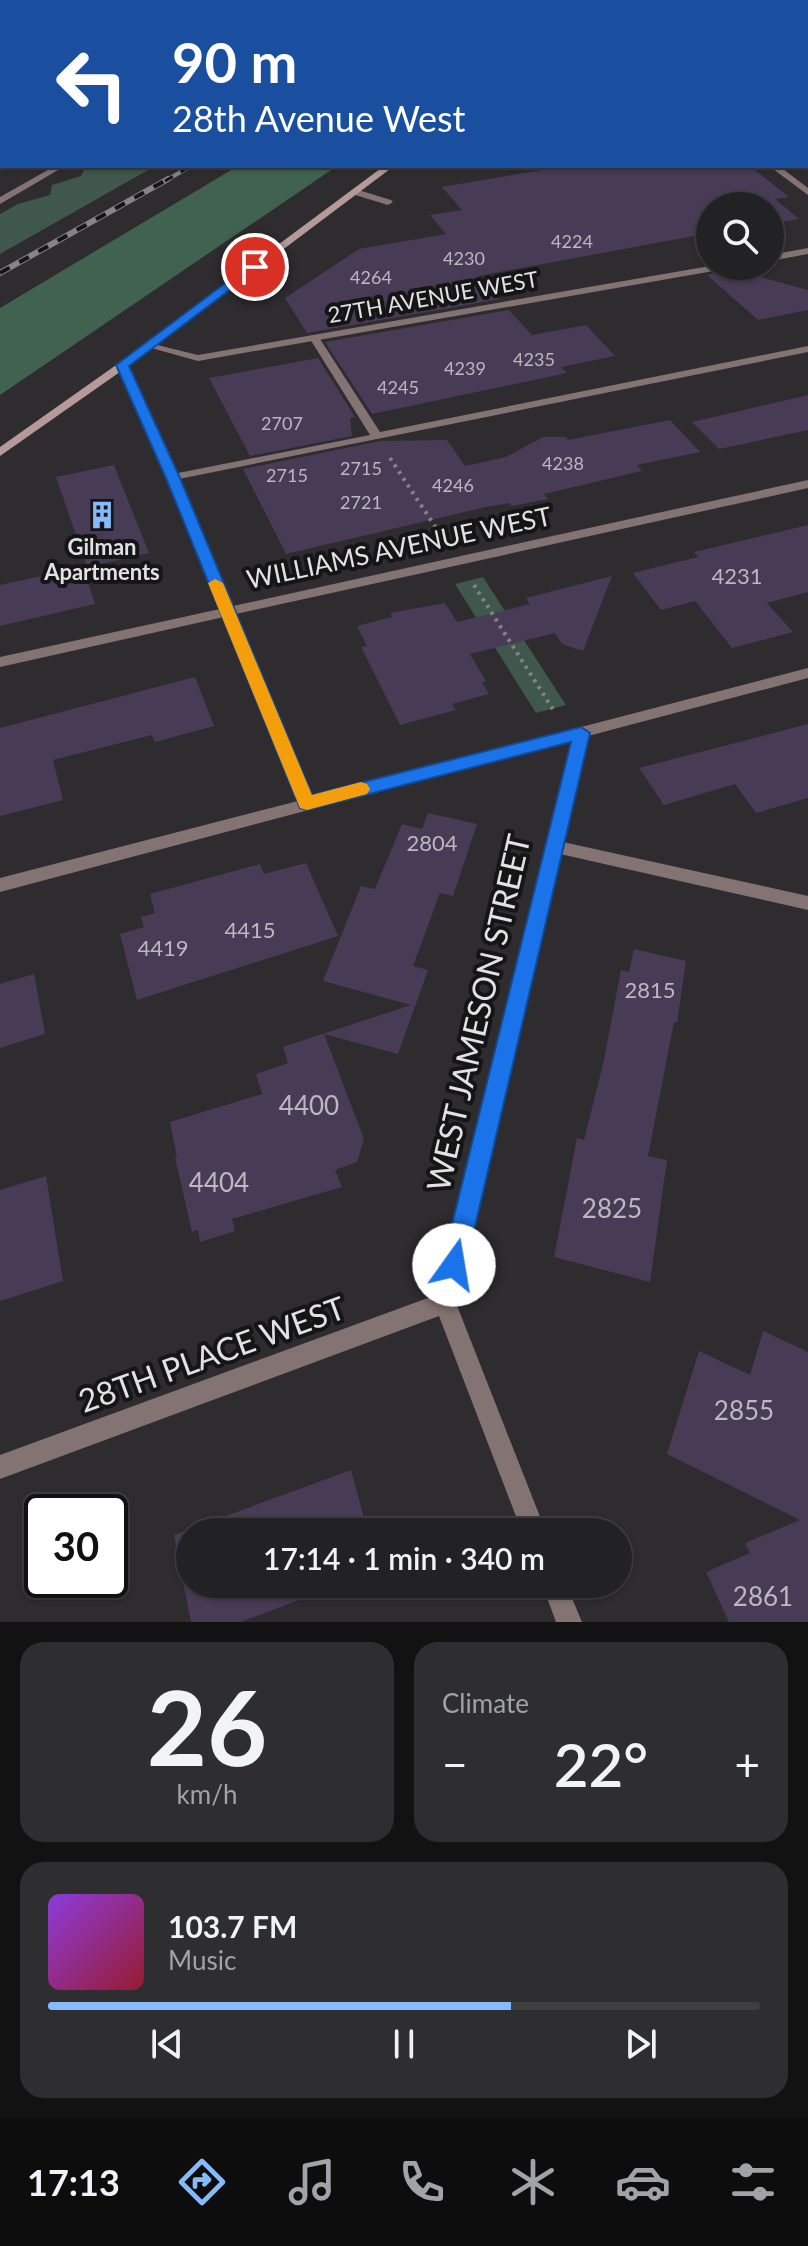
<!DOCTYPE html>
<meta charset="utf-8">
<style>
:root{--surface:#222123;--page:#2e2e30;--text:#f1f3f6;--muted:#a2a3a6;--line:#3f3e41;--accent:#86bbfb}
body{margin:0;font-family:Lato,sans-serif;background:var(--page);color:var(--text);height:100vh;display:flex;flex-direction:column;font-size:30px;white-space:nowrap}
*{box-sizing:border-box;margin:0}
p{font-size:26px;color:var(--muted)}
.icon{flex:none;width:44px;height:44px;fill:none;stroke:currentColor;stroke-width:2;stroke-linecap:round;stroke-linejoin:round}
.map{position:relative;height:1622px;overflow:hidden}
.side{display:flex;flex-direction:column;gap:20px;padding:20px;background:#131213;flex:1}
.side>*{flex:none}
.guide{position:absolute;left:0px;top:0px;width:808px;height:168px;box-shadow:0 2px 6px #0004,0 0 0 2px var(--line);background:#1a4fa0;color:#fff;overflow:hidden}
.tools{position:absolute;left:696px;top:192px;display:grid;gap:16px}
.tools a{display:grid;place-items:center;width:88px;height:88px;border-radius:50%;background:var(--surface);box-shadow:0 2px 6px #0004,0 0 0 2px var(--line);font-size:40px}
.speed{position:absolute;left:24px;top:1494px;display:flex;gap:16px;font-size:40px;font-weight:700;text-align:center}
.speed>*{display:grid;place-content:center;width:104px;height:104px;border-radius:50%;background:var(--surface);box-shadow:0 2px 6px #0004,0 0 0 2px var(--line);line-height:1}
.speed .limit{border:4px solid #111;border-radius:12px;background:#fff;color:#111}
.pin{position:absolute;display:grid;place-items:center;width:68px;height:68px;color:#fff;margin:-34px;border:4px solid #fff;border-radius:50%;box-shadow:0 2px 8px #0007}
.me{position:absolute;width:88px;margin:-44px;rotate:13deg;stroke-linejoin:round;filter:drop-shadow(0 0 6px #0008)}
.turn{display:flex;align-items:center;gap:28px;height:168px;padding:0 40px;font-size:36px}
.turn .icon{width:104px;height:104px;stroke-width:2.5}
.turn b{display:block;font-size:56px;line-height:68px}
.big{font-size:60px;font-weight:600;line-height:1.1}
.side .card{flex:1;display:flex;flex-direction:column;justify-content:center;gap:12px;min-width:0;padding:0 28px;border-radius:24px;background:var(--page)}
.side .dial{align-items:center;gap:0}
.dial b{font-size:104px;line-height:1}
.song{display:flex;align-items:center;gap:24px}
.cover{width:96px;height:96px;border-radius:12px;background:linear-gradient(135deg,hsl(270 70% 55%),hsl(350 70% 35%))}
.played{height:8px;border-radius:4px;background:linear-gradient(90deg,var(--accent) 65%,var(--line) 65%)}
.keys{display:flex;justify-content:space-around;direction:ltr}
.heat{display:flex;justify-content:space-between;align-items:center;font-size:44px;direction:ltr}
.side .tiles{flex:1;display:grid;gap:20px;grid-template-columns:1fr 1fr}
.card:last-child{grid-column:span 2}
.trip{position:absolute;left:176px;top:1518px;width:456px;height:80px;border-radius:40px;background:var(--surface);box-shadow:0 2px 6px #0004,0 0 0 2px var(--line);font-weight:600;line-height:80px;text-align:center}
.dock{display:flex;height:128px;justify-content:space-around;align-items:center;background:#0e0d0e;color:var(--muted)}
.dock .icon{width:56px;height:56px}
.dock .active{color:var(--accent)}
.dock b{font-size:36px;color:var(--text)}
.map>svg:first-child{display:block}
.green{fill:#3f584b}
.forest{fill:#416251}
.building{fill:#483b56}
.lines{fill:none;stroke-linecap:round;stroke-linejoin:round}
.path{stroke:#848285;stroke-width:4;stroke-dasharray:3 5;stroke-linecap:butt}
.lane{fill:#847373;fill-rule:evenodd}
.street{fill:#847373;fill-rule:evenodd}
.secondary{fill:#b69a9a;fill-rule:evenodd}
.rail-far1-casing{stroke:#858486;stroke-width:4}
.rail-casing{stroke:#858486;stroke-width:6}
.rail-far1{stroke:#161516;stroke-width:3;stroke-dasharray:9;stroke-linecap:butt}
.rail{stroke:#161516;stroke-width:4;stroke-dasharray:11;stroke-linecap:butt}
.route{fill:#1a73e8;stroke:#114b97;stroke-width:2}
.slow{fill:#f59e0b}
.labels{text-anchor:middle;stroke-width:8;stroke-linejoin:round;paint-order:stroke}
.far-number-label{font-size:18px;fill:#bcb8c0}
.far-street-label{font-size:22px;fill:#e2e1e3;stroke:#161516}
.far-poi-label{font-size:22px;font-weight:bold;fill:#e2e1e3;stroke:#161516}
.number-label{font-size:22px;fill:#bcb8c0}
.street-label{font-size:26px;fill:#e2e1e3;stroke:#161516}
.near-number-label{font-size:26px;fill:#bcb8c0}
.near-street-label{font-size:32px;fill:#e2e1e3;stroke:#161516}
</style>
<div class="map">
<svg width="808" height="1622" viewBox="0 0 808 1622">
<rect width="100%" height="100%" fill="#2e2c2f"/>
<!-- green -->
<path class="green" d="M86,166h69l-155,88v-40l18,-10 32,-9 2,-10 29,-9z
M483,577l83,128 -30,8 -81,-129z"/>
<!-- forest -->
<path class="forest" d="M238,166h99l-337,229v-87z"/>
<!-- building -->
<path class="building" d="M566,166h184l39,31 -14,2 24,20 -29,5v-18h-60v27l-232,43 22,23 -193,34 -22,-35 74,-49 87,-15 -16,-19 32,-5 -20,-23z
M731,269l77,21v20l-50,10 -51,-45z
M509,310l23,25 54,-10 29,31 -54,11 6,6 -195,41 -47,-72z
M318,358l37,59 -5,1 2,18 -102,20 -41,-78z
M808,395v35l-89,19 -27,-27z
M670,420l30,32 -63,13 5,6 -98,23 4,5 -36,7 -3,-3 -23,4 -200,47 -43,-85 137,-28 67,-1 18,26 41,-9 37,-20h23l2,3z
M114,465l35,88 -62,14 -31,-90z
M808,525v67l-41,11 26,29 -61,16 -37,-47 -34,9 -28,-37 65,-16 -4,-5z
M83,567l12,37 -95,22v-41z
M612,576l-29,75 -21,-7 -7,-11 -85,21 16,27 -4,1 7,12 -37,10 4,6 -56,15 -39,-78 6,-1 -10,-20 35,-9 -2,-4 55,-10 12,19 73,-18 -4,-6z
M195,677l19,49 -59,16 -3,-7 -99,25 10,40 -63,16v-88z
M808,724v74l-52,15 -21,-29 -71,21 -25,-37z
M428,813l49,11 -24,72 -13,-3 -27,73 15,4 -30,84 -74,-20 40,105 -7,23 -22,8 7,17 -110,32 3,12 -35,11 -2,-12 -6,2 -17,-75h2l-7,-35 92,-28 -6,-20 32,-11 -5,-16 128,-42 -88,-24 38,-95 14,3 27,-65 20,5z
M306,863l32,73 -201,64 -17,-66 24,-7 -3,-10 14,-4 -5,-19 110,-30 4,10z
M634,949l52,12 -9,62 -3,-1 -26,134 19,4 -17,122 -96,-25 23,-119 7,2 20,-80 17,-90 8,2z
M34,974l11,60 -45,14v-64z
M46,1176l17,105 -63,20v-111z
M763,1331l45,21v270h-79l-23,-50 44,-19 -5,-10 55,-23 -133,-66 32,-103 51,24z
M351,1470l17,62h-178v52h151l-100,38h-50l-17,-87z"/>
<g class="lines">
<!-- path -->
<path class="path" d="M390,458l54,82
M474,585l80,126"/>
<!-- lane -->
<path class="lane" d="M0,51h2v4h-2z
M0,107h2v4h-2z
M355,189l36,11 2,2 -5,3 -36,-11v-4z
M315,336l5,3 60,93 428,-86v6l-639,129v-6l4,-1 197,-39 -60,-96z"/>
<!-- street -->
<path class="street" d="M0,5h2v4h-2z
M0,78h2v10h-2z
M55,166h10l-65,38v-7z
M769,166h10l29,22v7z
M808,248v6l-38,7v-6z
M710,266h20l-5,3 -527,92 -54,-15 5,-3 49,12z
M119,363l9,2 105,241 575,-126v8l-572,126 76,183 496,-129v10l-220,58 -25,106 245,54v14l-248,-56 -104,449 90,229h-24l-83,-216 -439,163v-24l436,-160 136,-555 -572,152v-14l298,-77 -74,-184 -224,50v-10l220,-48 -102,-244z
M542,1584h24l16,38h-26z"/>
<!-- secondary -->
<path class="secondary" d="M627,0l-1,2h-8l1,-2z
M384,166h10l-267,201 -127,89v-9l119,-84z"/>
<defs>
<path id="rail-far1" d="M462,2l4,-2
M479,2l3,-2
M165,181l26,-15"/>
<path id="rail" d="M0,273l168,-94"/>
</defs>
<!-- rail-far1 casing -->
<use href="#rail-far1" class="rail-far1-casing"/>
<!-- rail casing -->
<use href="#rail" class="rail-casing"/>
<!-- rail-far1 -->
<use href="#rail-far1" class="rail-far1"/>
<!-- rail -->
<use href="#rail" class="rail"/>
</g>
<!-- route -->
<path class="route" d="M251,264l9,3 -131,99 51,112 132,317 269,-68 9,6 -124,532 -3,8 -9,4 -8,-4 -4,-8 129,-523 -264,68 -7,-2 -134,-330 -50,-113z"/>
<!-- slow -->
<path class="slow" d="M215,579l8,4 89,212 49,-13 6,2 3,5 -3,5 -60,16 -7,-2 -92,-225z"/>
<!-- icons -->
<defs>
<symbol id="building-bare" viewBox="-9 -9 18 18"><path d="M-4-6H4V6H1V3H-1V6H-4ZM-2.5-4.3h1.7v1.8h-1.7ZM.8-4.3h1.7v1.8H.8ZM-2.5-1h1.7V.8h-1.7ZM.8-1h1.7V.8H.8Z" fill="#86bbfb" stroke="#161516" stroke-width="2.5" paint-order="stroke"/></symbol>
</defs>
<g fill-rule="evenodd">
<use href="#building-bare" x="82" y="495" width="40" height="40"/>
</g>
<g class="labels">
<!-- far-number labels -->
<g class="far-number-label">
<text x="572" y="248">4224</text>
<text x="464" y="265">4230</text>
<text x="371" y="284">4264</text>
<text x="534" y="366">4235</text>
<text x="465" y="375">4239</text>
<text x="398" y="394">4245</text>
<text x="282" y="430">2707</text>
<text x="563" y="470">4238</text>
<text x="361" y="475">2715</text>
<text x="287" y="482">2715</text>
<text x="453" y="492">4246</text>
<text x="361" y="509">2721</text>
</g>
<!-- far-street labels -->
<g class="far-street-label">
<text transform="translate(433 297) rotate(-10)" y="8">27TH AVENUE WEST</text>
</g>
<!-- far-poi labels -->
<g class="far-poi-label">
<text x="102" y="555">Gilman<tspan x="102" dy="25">Apartments</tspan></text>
</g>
<!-- number labels -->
<g class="number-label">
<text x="737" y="584">4231</text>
<text x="432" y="851">2804</text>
<text x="250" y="938">4415</text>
<text x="163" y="956">4419</text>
<text x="650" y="998">2815</text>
</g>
<!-- street labels -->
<g class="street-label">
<text transform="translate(399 548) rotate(-12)" y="9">WILLIAMS AVENUE WEST</text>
</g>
<!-- near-number labels -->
<g class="near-number-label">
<text x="309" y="1115">4400</text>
<text x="219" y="1192">4404</text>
<text x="612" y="1218">2825</text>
<text x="744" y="1420">2855</text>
<text x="763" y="1606">2861</text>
</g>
<!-- near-street labels -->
<g class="near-street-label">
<text transform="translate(479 1013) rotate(-77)" y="11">WEST JAMESON STREET</text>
<text transform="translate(212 1355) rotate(-20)" y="11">28TH PLACE WEST</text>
</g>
</g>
</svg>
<div class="tools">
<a><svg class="icon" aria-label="search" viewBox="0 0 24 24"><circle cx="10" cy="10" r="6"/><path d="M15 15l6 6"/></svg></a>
</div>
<div class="speed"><div class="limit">30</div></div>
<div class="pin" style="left:255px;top:267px;background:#d93025"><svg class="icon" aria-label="arrive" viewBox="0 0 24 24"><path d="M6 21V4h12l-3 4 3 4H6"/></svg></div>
<svg class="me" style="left:454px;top:1265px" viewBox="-20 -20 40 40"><circle r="19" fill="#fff"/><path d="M0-13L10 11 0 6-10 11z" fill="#1a73e8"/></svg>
<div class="trip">17:14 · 1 min · 340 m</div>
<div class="guide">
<div class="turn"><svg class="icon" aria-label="left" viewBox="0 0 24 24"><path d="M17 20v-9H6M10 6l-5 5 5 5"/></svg><div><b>90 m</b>28th Avenue West</div></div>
</div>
</div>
<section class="side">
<div class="tiles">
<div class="card dial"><b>26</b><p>km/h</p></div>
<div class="card"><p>Climate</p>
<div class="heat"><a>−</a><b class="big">22°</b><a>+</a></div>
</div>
<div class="card">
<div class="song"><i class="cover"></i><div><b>103.7 FM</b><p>Music</p></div></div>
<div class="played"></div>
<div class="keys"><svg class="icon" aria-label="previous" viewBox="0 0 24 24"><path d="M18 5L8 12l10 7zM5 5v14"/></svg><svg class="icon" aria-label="pause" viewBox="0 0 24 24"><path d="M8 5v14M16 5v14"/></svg><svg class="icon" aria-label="next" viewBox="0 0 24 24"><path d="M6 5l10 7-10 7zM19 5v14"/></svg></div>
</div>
</div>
</section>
<nav class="dock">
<b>17:13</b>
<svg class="icon active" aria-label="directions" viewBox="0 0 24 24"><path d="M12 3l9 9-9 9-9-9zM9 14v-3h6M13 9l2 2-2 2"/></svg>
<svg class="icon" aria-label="music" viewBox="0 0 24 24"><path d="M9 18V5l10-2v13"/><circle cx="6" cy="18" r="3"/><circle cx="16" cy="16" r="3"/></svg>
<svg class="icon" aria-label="phone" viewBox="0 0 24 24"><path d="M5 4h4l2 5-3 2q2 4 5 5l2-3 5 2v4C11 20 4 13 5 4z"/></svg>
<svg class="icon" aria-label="climate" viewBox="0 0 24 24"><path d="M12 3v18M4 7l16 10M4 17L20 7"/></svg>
<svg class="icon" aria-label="car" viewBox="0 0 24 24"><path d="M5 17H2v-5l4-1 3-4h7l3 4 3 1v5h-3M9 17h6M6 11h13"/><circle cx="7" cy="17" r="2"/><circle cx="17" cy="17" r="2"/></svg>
<svg class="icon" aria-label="filters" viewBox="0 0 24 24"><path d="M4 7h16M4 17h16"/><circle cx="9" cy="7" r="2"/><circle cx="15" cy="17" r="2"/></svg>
</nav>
